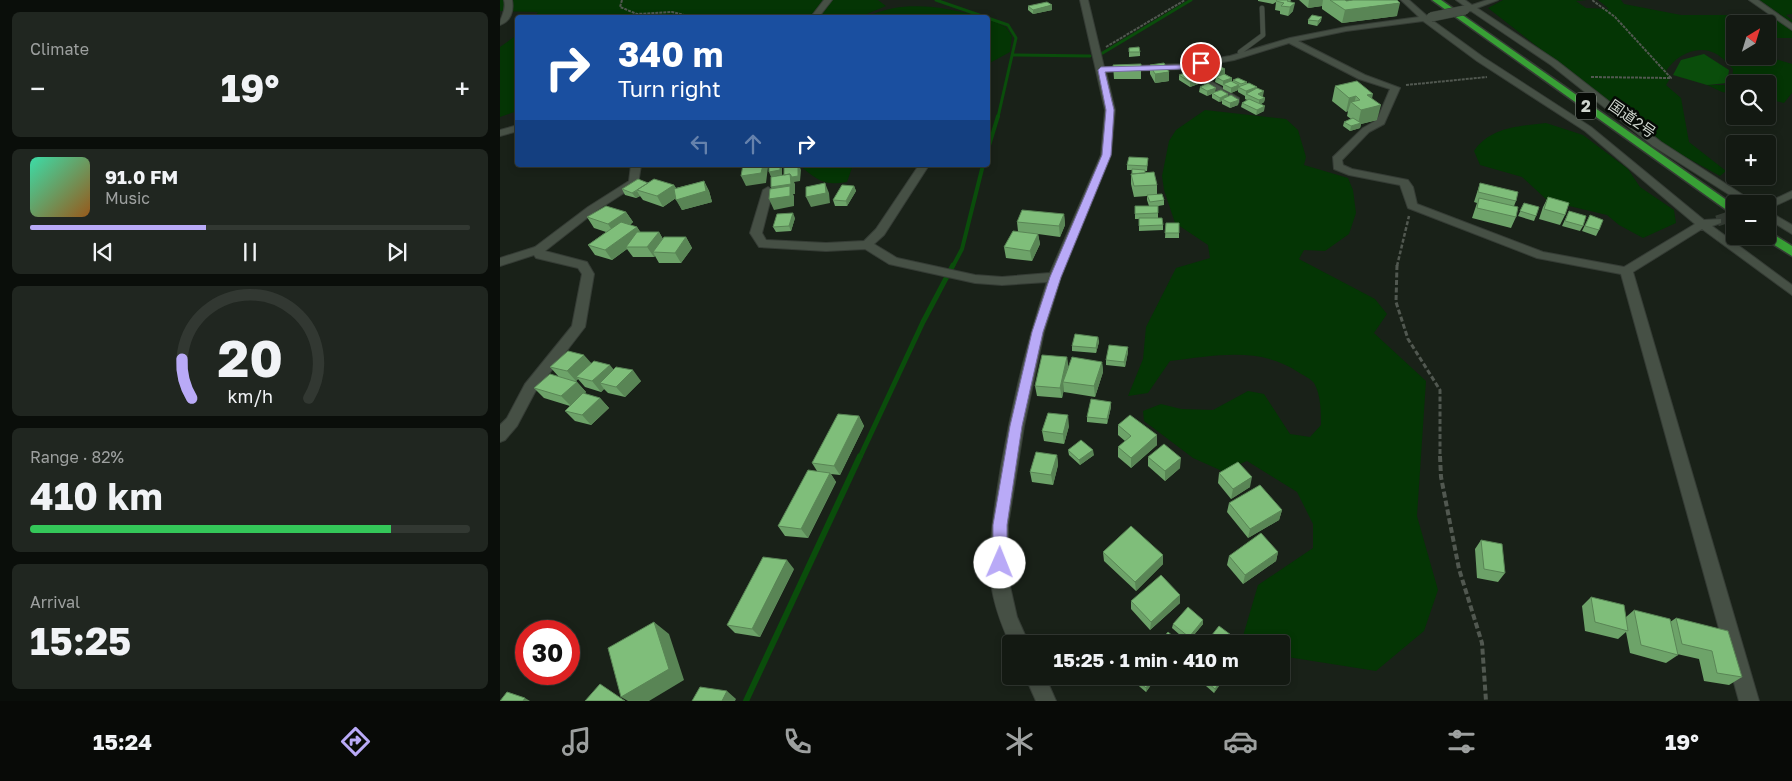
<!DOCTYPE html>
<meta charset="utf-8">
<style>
:root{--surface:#131912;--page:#202620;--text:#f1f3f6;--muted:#9da09f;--line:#323832;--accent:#b9aaf7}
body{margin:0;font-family:"Golos Text","Noto Sans JP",sans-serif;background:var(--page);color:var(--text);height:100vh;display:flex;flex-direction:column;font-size:19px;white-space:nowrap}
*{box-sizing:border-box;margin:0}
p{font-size:16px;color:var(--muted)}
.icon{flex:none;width:28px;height:28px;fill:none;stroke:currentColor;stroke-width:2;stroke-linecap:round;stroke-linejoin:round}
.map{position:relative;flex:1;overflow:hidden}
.sheet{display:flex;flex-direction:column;gap:12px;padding:12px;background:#0a0e0a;width:500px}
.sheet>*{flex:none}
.top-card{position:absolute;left:15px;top:15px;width:475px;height:152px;border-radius:5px;box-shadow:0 2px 8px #0003,0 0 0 1px var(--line);background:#1a4fa0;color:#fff;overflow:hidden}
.needle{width:32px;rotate:38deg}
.buttons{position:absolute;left:1226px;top:15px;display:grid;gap:10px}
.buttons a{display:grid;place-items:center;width:50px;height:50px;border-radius:5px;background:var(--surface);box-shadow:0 2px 8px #0003,0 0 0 1px var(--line);font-size:25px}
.speed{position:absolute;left:15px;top:620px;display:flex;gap:10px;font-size:25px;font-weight:700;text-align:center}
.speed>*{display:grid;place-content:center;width:65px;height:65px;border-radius:50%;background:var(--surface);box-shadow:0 2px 8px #0003,0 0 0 1px var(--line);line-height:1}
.speed .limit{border:8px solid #d22;background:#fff;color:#111}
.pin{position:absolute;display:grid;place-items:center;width:42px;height:42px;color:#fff;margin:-21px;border:2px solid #fff;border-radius:50%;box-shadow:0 1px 5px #0007}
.me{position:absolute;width:55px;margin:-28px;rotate:1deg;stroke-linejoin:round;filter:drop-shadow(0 0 4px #0008)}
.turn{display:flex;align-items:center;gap:18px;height:105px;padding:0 20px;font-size:22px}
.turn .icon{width:65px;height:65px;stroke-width:2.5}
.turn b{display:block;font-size:35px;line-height:42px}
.lanes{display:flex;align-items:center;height:48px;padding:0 20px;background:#0003;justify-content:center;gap:25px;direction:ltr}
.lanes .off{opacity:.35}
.big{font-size:38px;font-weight:700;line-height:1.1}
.sheet .widget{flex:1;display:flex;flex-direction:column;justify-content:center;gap:8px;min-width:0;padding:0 18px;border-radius:8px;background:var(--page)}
.sheet .dial{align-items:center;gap:0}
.dial svg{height:130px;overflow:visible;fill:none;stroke:var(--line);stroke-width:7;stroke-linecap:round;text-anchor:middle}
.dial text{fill:var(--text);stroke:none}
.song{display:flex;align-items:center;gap:15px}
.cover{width:60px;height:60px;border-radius:8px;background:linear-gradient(135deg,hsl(160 70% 55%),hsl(30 70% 35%))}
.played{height:5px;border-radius:2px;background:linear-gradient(90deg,var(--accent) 40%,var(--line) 40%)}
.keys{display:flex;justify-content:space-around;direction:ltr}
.heat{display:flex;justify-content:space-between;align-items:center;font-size:28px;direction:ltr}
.charge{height:8px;border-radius:4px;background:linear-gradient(90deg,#34c759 82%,var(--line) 0)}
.trip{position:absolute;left:502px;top:635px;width:288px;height:50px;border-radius:5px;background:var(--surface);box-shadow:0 2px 8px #0003,0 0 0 1px var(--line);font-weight:700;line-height:50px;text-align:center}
.tabs{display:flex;height:80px;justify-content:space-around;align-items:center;background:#080a07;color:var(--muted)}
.tabs .icon{width:35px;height:35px}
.tabs .selected{color:var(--accent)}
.tabs b{font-size:22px;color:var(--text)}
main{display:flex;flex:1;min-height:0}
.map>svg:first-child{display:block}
.green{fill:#043504}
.water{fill:#0a4d0b}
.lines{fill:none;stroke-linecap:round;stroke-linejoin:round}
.stream-far3{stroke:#0a4d0b;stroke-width:3}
.stream-far2{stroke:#0a4d0b;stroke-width:4}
.stream-far1{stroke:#0a4d0b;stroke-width:5}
.stream{stroke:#0a4d0b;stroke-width:6}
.street-tunnel{stroke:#343c33;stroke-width:11;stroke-dasharray:11 5.5;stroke-linecap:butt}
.lane-casing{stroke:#353c35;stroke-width:5.5}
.street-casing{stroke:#353c35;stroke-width:2}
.highway-casing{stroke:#353c35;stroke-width:3}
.path-far3{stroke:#515850;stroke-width:2;stroke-dasharray:3 1;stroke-linecap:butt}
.path-far2{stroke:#515850;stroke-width:2.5;stroke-dasharray:4 2;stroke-linecap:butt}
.path-far1{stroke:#515850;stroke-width:3;stroke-dasharray:5 2.5;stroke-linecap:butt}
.path{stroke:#515850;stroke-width:4;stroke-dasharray:6 3;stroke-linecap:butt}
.lane{stroke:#465045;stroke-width:4.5}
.street{fill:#465045;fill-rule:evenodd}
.highway{fill:#38a035;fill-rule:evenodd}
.street-bridge-casing{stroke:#353c35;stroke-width:10;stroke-linecap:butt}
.street-bridge{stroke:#465045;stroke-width:9}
.wall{fill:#6da369}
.shaded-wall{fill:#598555}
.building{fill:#7fbe7a;stroke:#598555}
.route{fill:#b9aaf7;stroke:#786ea1}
.labels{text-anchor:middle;stroke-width:5;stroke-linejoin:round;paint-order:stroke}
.far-street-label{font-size:15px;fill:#d0d6cf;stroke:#060a06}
.shield{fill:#060a06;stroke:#939993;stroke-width:1}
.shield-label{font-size:16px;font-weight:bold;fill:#d0d6cf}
</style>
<main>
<section class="sheet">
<div class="widget"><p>Climate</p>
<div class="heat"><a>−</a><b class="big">19°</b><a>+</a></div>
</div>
<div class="widget">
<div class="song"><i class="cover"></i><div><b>91.0 FM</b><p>Music</p></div></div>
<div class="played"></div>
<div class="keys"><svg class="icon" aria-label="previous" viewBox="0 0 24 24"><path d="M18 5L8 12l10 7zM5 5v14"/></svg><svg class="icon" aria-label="pause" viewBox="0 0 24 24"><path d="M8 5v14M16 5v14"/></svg><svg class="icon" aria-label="next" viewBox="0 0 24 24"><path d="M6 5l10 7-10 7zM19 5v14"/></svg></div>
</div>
<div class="widget dial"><svg viewBox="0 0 100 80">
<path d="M14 69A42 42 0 1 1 86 69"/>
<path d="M14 69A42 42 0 0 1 8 45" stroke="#b9aaf7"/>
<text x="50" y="56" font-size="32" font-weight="700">20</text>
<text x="50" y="72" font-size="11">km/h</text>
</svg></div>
<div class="widget"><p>Range · 82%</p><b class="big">410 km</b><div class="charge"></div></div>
<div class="widget"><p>Arrival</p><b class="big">15:25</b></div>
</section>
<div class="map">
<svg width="1292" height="701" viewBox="0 0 1292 701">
<rect width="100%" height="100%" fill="#192118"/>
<!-- green -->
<path class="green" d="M0,0h378l8,6 -19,8 5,3 -1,-2c35,-15 74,-8 110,2l-447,1 4,-6 -38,-1z
M1003,0h84l-11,1 10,7 23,1 -11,-9h23l3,4 57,11h91l20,14v9h-24v-14h-33v32h30l27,8v29l-8,10 -16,-4v-15h-33v10l-13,-2 -15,-7h25l1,-16c-4,-4 -9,-10 -15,-14 -18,-12 -41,-1 -52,16l5,6 -5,8 15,13 8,44 37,29 -6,5 -58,-32 -174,-136z
M1259,0h33v14l-6,1 6,5v3z
M488,19l18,8 6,9 -2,16 -22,12z
M17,35v76l-17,6v-70z
M705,110l81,9 12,11 8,27 -2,8 44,13 5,12 3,23 -7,21 -24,17 -21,-1 -5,9 76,40 12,15 -13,19 52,48 -9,135 21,74 -14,41 -48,40 -95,-15v-12h-30l-8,-8 15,-51 55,-37v-24l-16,-32 -50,-31 -25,10 -29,-13 -49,-37 -1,-10 18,-7 20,5 32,1 35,-19 16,3 26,40 20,3 11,-12c0,-13 0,-30 -7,-42 -3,-4 -11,-8 -16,-11 -39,-26 -84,-16 -128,-11l-22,32 -20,3 15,-37 3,-32 30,-59 34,-10 -2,-13 -33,-22 -11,-33 -2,-14 7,-35 7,-11z
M1046,123l37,12 45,34 12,18 34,23 2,13 -33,15 -24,-13 -12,-10 -59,-14 -26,-24 -42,-12 -6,-14c16,-24 46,-25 72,-28z
M299,165h54l-6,17c-25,4 -29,-2 -48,-17z"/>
<!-- water -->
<path class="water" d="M1204,54l25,16 -2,13 -20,2 -34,-10 8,-15z"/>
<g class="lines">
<!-- stream-far3 -->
<path class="stream-far3" d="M436,0l72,25 8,13 -18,79
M601,54l90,-54
M513,55l77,1"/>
<!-- stream-far2 -->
<path class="stream-far2" d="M488,149l10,-33
M453,266l9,-17 21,-84"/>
<!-- stream-far1 -->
<path class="stream-far1" d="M360,457l63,-135 30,-57"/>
<!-- stream -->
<path class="stream" d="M246,701l114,-245"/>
<!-- street-tunnel -->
<path class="street-tunnel" d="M1217,221l18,-6"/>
<defs>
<path id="lane" d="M744,54l-4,-2 23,-17 -1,-27"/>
<path id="street" d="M4,0h8c2,11 -1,21 -12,25 0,-9 7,-14 4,-25z
M324,0h8l-14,18h-8z
M580,0h8l16,67 77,-3 49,-8 60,-18 56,-11 73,-10 -18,-17h8l18,16h7l1,2 -3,2 51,37 108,70 113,93 17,-1v4l-9,3 80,59v10l-90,-66 -69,43 126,429h-20l-118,-427 -84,-16 -129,-50 -8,-23 -51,-10 -15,-6 -1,-12 30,-29 14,-8 13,-31 -31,-10 -70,-36 -55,17 -45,8 50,30v4l-3,1 -54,-34 -76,3 9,38 -4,45 -50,122 -17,55 -20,94 -16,99 1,57 8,35 12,27h-18v2c-9,-20 -18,-42 -20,-65 -3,-39 4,-76 10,-114 11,-63 26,-125 46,-185l-45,3 -27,-2 -86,-19 -24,-15 -39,2 -67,-4 -9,-14 13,-43 5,-3 5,3 -11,43 4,7 60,3 38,-2 12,-12 43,-64h10l-45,70 -10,9 23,14 78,17 27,2 48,-4 51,-118 4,-45zM923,21l54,40 108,70 110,93 -71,43 -81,-15 -126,-48 -4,-17 -5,-7 -56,-11 -9,-4 -1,-5 27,-28 15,-8 16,-36 -35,-13 -67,-34 48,-10z
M956,0h9l7,5 15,-5h11l-21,8 80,53 104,81 96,62h-13l-91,-58 -102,-81 -80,-54 -9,1v-4l4,-1z
M1249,0h9l34,24v6z
M18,125v6l-18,5v-6z
M131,165h10l-3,19 -42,27 -51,40 42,11 7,12 -9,53 -50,65 -18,34 -12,14 -5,2v-17l7,-7 18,-34 47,-58 10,-52 -4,-6 -42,-10 -2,-3 -34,11v-8l35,-11 53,-40 41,-26z
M1292,191v7l-24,11v-5h-4z
M1268,211l24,14v9l-24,-15z
M525,676h20l11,25h-20z"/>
<path id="highway" d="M932,0h9l294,206v10z
M1268,231l24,15v10l-29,-18 -1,-2h6z"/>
</defs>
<!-- lane casing -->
<use href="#lane" class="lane-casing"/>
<!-- street casing -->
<use href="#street" class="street-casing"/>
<!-- highway casing -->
<use href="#highway" class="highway-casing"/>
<!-- path-far3 -->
<path class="path-far3" d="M122,0l-2,7 17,7 35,-2 25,6
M606,47l79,-47
M1091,77l80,1 -56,-61 -23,-17
M906,85l81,-8"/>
<!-- path-far2 -->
<path class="path-far2" d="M897,266l12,-50"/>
<!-- path-far1 -->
<path class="path-far1" d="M897,265l-1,37 12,37 32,51v67"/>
<!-- path -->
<path class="path" d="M940,456l1,21 18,92 23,74 4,58"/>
<!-- lane -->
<use href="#lane" class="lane"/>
<!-- street -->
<use href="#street" class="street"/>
<!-- highway -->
<use href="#highway" class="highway"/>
<defs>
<path id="street-bridge" d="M931,17l34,-7"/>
</defs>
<!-- street-bridge casing -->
<use href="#street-bridge" class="street-bridge-casing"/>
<!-- street-bridge -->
<use href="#street-bridge" class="street-bridge"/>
</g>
<!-- wall -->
<path class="wall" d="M758,0h33l-1,2 3,9 -5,5 -8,-2v-3l-5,-1 1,-8 -3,2 -15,-3z
M799,0h46l52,16 -55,7 -20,-14v-3l-14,2z
M528,6l24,4 -19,4 -5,-4z
M808,20l13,1 -4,5 -9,-2z
M629,48l11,4v4l-11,1z
M613,65l28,4v10h-27z
M650,65l19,16 -14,2 -5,-9z
M701,65h13v2l11,2v5l7,4v3l1,1v-2l14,2v1l10,4v1l6,8v1l2,1 -1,4 -3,2 3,7 -8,4 -15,-8 1,-4 5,-3 -2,-1v-3l-7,-4v-2l-7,3 -8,-4v-3l-8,-4 1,-5 -7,-3v-2l-3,1 -1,-1 -1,2 -4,1 -5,-3v-4l6,-1z
M679,75l22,4v4l-11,4 -11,-7z
M835,86l37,13 5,21 -16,4 -1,4 -10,3 -7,-5 1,-4 7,-3 -4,-3 1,-5 -2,1 -14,-11z
M700,87l15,5 13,2v2l11,4 -1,5 -8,3 -8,-4v-3l-3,1 -7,-4v-4l-5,2 -8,-4z
M648,158l-1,13h-2v2l12,12v9l7,6v5l-6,1v12l5,7v5l-24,1v-12h-4v-13h14l-2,-6v-4l-13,1 -3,-13v-10h1v-4h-5v-5z
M204,181l5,10 3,11 -30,8 -6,-12 -13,9 -20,-7 -3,-4 -4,2 -11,-3 -3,-6 26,-6 26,2 2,3z
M980,183l36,18 -2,5 2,11 -5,11 -39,-10 5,-15 -3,-1z
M354,186l2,5 -9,15h-12l-2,-6z
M1048,197l17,18 -5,10 -21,-6 4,-12z
M1024,203l12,13 -2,5 -16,-5z
M1069,211l14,15 -3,5 -18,-5z
M126,212l7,10 -3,3 7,2 3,5h19l4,7 23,-2 6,11 -11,15h-22l-4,-7 -1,1h-21l-6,-8 -15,11 -17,-5 -7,-10 18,-13 -12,-4 -7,-11z
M564,214l1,11 -5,12 -22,-3 2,10 -8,17 -26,-3 -2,-11 14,-16 -1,-9z
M1090,215l9,15 -3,6 -14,-5z
M295,218l-4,13 -15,1 -3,-5z
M666,223h13v15h-14z
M598,337l1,5 -3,11 -24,-2v-5z
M628,352l-3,15 -19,-2v-5z
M567,357l1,9 34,-4 1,10 -8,25 -31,-5v-3l-2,9 -25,-2 -2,-10z
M91,363l22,6 28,12 -16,16 -17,-4 -4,-4 -3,3 -16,-5 -7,-8 -2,2 10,11 -2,2 16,4 9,10 -18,17 -16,-4 -10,-10 5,-5 -26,-8 -10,-10 25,-11 -9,-10z
M611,402v5l-4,17 -20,-2v-5z
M359,416l5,10 -24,49 -9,-1 5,8 -28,56 -23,-2 -7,-10 39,-55 -5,-8z
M618,425l39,20 -26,23 -13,-11v-10l7,-6 -7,-6z
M569,426l-5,18 -20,-3 -2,-10z
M568,450l26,5 -14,10 -11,-10z
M557,455l1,10 -5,20 -21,-3 -2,-10z
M648,457l32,11 -15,13 -17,-15z
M719,473l31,14 -19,12 -13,-16z
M729,503l53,7 -3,10 -31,18 -21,-26z
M981,540l24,33 -7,9 -21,-4 -2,-29z
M603,552l60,12 -27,27 -32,-30z
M778,552l-2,9 -33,23 -16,-19 2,-9z
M294,569l-34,68 -25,-4 -8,-8z
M1091,597l35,20 8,-7 36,12 6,-4 66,59 -13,8 -25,-4 -5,-22 -22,-5 1,1 -12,8 -36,-10 -4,-21 -8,7 -33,-8 -3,-25z
M631,601l49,2 -30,27 -19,-21z
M673,624h30l-15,18 -16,-14z
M708,640l26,2 -1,2h-25z
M627,676h30l-11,16z
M698,676h27l-11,17 -16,-14z"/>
<!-- shaded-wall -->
<path class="shaded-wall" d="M809,0h14l-1,6 -14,2z
M795,3l-2,8 -5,5 2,-9z
M900,3l-3,13 -55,7 3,-13z
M552,5v5l-19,4v-4z
M822,17l-1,4 -4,5 1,-5z
M714,65l-1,5 -4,-1v3l-3,1 1,-5z
M705,69l-1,5 -4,1v-4z
M725,69v5l-8,4v-5z
M669,72v9l-14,2v-9z
M732,78l-1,4 -8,2v2v-5z
M701,79v4l-11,4v-5z
M739,85l-1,5 -7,3v-5z
M757,87l-1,4 -10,3v-3z
M716,88l-1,4 -8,4v-5z
M764,91l-1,5 -5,3v-5z
M728,94v5h-6v2l-3,1 1,-4z
M873,94l-3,14 -3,-13z
M856,96l-2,8 -3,-2 -3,9 -2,1 3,-14z
M765,98l-1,4 -5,3v-5z
M739,100l-1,5 -8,3v-5z
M881,105l-4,15 -16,4 -1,4 -10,3 1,-5 7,-2 3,-14z
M765,106l-1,5 -8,4 1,-5z
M263,165h4l1,2 -2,16 -20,3 -5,-10z
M280,165h2v10l-11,2 -2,-5z
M299,165l2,5 -1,11 -6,1 1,2v10h-2l1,2v10l-20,4 -5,-11 6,-2 -4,-10 19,-13z
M204,181l5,10 3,11 -30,8 -6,-10z
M325,183l4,10 1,10 -19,4 -5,-10z
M174,185l6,10 -17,12 -6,-11z
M354,186l2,5 -9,15 -1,-5z
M137,191l3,5 -4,2 -4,-5z
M126,212l7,10 -18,13 -7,-11z
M293,213l2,5 -4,13 -2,-5z
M564,214l1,11 -5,12 -1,-11z
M137,227l7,10 -18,10 1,2 -15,11 -7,-10z
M159,232l6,11 -12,9 2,4 -1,1 -7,-10z
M538,234l2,10 -8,17 -2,-10z
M186,237l6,11 -11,15 -6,-10z
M598,337l1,5 -3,11v-5z
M628,347v5l-3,15 -1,-5z
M84,355l9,10 -17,12 2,2 -2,2 -9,-10z
M567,357l1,10 -5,15 1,7 -2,9 -2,-10z
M602,362l1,10 -8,25 -1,-11z
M110,365l8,10 -18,8 4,6 -3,3 -9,-11z
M133,370l8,11 -16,16 -9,-10z
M77,382l9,10 -15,14 -10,-10z
M100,398l9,10 -18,17 -9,-10z
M611,402v5l-4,17v-5z
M568,415l1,11 -5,18 -1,-10z
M359,416l5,10 -24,49 -6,-9z
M657,435v10l-26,23v-10z
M593,450l1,5 -14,10 -1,-5z
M557,455l1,10 -5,20 -2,-10z
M681,458l-1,10 -15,13v-10z
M330,473l6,9 -28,56 -7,-9z
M752,477l-2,10 -19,12 2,-10z
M782,510l-3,10 -31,18 2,-9z
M778,552l-2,9 -33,23 2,-9z
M663,555v9l-27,27 -1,-9z
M287,560l7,9 -34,68 -8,-8z
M680,595v8l-30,27 1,-8z
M703,620v4l-15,18 1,-5z
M154,622l15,12 15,46 -35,21h-21l-7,-4z
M654,676l3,1 -11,15v-4z
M724,676h1v2l-11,15 1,-4z
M227,691l9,8 -1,2h-13z
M25,698l5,3h-7z"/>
<!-- building -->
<path class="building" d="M777,0h11l-1,1 8,2 -5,4 -9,-1 3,-3 -8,-2z
M830,0h15l1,1 7,-1h44l3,3 -55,7z
M547,2l5,3 -19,5 -5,-4z
M812,15l10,2 -4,4 -10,-1z
M639,47l1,5h-11v-4z
M708,62l6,3 -7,3 -6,-3z
M664,63l5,9 -14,2 -5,-9z
M641,64v5l-27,1 -1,-5z
M717,65l8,4 -8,4 -8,-4z
M699,66l6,3 -5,2 -5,-3z
M690,71l11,8 -11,3 -11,-7z
M724,74l8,4 -9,3 -7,-4z
M738,78l9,4 -6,2 -8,-4z
M731,81l8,4 -8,3 -8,-4z
M857,81l16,13 -6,1 14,10 -20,5 -10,-8 9,-2 -4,-4 -7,2 -14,-12z
M708,83l8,5 -9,3 -7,-4z
M749,83l8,4 -11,4 -8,-4z
M757,88l7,3 -6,3 7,4 -6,2 -13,-6z
M721,90l7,4 -8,4 -8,-5z
M731,95l8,5 -9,3 -8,-4z
M749,99l16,7 -8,4 -15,-7z
M853,118l8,5 -10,3 -7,-4z
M629,157l19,1 -1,8 -20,-1z
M243,165h20l-2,8 -20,3z
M269,165h11v5l-11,2z
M296,165h2v11l-6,1 -2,-3 -6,1v-8z
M632,169l13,1v3l-13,1z
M654,172l3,13 -23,1 -3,-12z
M290,174l1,10 -20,3v-10z
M138,179l10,4 -16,10 -10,-4z
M154,179l20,6 -17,11 -20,-6z
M204,181l2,10 -30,9 -2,-11z
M325,183l1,10 -20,4v-10z
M980,183l38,9 -2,9 -38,-9z
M342,185l12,1 -8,15 -13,-1z
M290,186v10l-21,3 1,-10z
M662,194l2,6 -14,2 -3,-7z
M1048,197l21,6 -4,12 -21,-6z
M979,198l39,9 -2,10 -39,-9z
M1024,203l15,4 -3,9 -16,-5z
M106,206l20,6 -18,12 -21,-7z
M635,206h23v7l-23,1z
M522,210l42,4 -5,12 -42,-4z
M1069,211l17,5 -3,10 -18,-5z
M293,213l-4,13 -16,1 4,-13z
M1090,215l13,5 -4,10 -14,-4z
M639,218h23l1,7 -24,1z
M121,222l16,5 -32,23 -17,-5z
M666,223h13v10h-14z
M513,231l25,3 -8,17 -26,-4z
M137,232h22l-12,15h-21z
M164,237h22l-11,16 -22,-1z
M575,334l23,3 -2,11 -24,-2z
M609,345l19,2 -4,15 -18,-2z
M68,351l16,4 -17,16 -17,-4z
M542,355l25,2 -7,31 -25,-2z
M572,357l30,5 -8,24 -31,-4z
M94,361l16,4 -18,16 -16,-4z
M116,367l17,3 -17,17 -16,-4z
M50,374l27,8 -16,14 -27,-8z
M83,393l17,5 -18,17 -17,-4z
M591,399l20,3 -4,17 -20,-2z
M548,413l20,2 -5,19 -21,-3z
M338,414l21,2 -25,50 -22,-3z
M630,415l27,20 -26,23 -13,-11 13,-11 -13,-11z
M581,440l12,10 -14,10 -11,-10z
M664,444l17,14 -16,13 -17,-14z
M536,452l21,3 -6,20 -21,-3z
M738,462l14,15 -19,12 -14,-16z
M308,470l22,3 -29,56 -23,-3z
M760,485l22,25 -32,19 -21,-26z
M631,526l32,29 -28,27 -32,-30z
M761,533l17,19 -33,23 -16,-19z
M981,540l21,4 3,29 -21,-4z
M263,557l24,3 -35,69 -25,-4z
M661,575l19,20 -29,27 -20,-21z
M1091,597l33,8 4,26 -33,-9z
M688,607l15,13 -14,17 -16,-13z
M1134,610l36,9 8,36 -37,-10z
M1176,618l52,13 14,46 -25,-4 -5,-22 -30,-7z
M154,622l15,47 -48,28 -13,-49z
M719,626l16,12 -4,6h-18l-5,-4z
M668,632l14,12h-24z
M632,676h22l-8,12z
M700,676h24l-9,13z
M100,684l25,17h-40z
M200,687l27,4 -5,10h-30z
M7,692l18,6 -2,3h-23z"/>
<!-- route -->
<path class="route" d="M701,61l3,4 -23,4 -76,3 9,38 -3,45 -50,122 -18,55 -21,94 -15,99v38l-2,5 -5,2 -5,-2 -2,-5v-38l17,-99 22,-94 18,-55 52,-122 4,-45 -8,-40 3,-3 80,-2z"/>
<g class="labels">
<!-- far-street labels -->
<g class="far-street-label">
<text transform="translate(1132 119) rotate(35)" y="5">国道2号</text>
</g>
<!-- shield labels -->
<rect class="shield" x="1076" y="92.5" width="20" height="27" rx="4"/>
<g class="shield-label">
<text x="1086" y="112">2</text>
</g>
</g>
</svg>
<div class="buttons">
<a><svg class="needle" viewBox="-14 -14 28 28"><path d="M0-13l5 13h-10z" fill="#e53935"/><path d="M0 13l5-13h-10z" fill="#9da09f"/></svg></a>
<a><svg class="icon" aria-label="search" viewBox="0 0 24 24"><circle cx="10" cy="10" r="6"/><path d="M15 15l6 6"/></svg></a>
<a>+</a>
<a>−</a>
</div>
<div class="speed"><div class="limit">30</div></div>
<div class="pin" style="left:701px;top:63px;background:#d93025"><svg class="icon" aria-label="arrive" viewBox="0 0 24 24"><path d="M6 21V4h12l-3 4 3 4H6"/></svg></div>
<svg class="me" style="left:500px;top:563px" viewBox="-20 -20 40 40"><circle r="19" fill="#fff"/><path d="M0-13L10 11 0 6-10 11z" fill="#b9aaf7"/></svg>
<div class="trip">15:25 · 1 min · 410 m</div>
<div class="top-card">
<div class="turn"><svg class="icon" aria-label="right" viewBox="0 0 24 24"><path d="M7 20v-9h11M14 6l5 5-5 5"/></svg><div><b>340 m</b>Turn right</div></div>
<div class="lanes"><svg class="icon off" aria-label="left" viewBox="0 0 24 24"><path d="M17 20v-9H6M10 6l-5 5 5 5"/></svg><svg class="icon off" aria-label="ahead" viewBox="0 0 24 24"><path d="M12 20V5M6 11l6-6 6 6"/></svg><svg class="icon" aria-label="right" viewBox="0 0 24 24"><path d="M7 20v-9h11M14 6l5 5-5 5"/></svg></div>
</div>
</div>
</main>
<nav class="tabs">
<b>15:24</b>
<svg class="icon selected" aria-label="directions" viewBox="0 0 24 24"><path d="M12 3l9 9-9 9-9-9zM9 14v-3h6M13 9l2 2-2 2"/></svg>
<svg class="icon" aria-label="music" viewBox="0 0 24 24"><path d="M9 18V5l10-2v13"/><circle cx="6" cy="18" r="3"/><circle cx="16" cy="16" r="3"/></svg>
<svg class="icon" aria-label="phone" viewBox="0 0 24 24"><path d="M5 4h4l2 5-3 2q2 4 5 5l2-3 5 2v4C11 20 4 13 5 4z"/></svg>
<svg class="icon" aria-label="climate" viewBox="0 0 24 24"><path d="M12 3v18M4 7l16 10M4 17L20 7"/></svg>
<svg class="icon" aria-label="car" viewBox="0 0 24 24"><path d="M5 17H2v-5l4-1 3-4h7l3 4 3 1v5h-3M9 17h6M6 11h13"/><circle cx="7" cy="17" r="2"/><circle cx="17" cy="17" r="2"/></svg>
<svg class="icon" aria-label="filters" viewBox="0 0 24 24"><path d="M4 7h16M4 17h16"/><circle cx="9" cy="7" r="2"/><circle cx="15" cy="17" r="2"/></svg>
<b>19°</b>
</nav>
